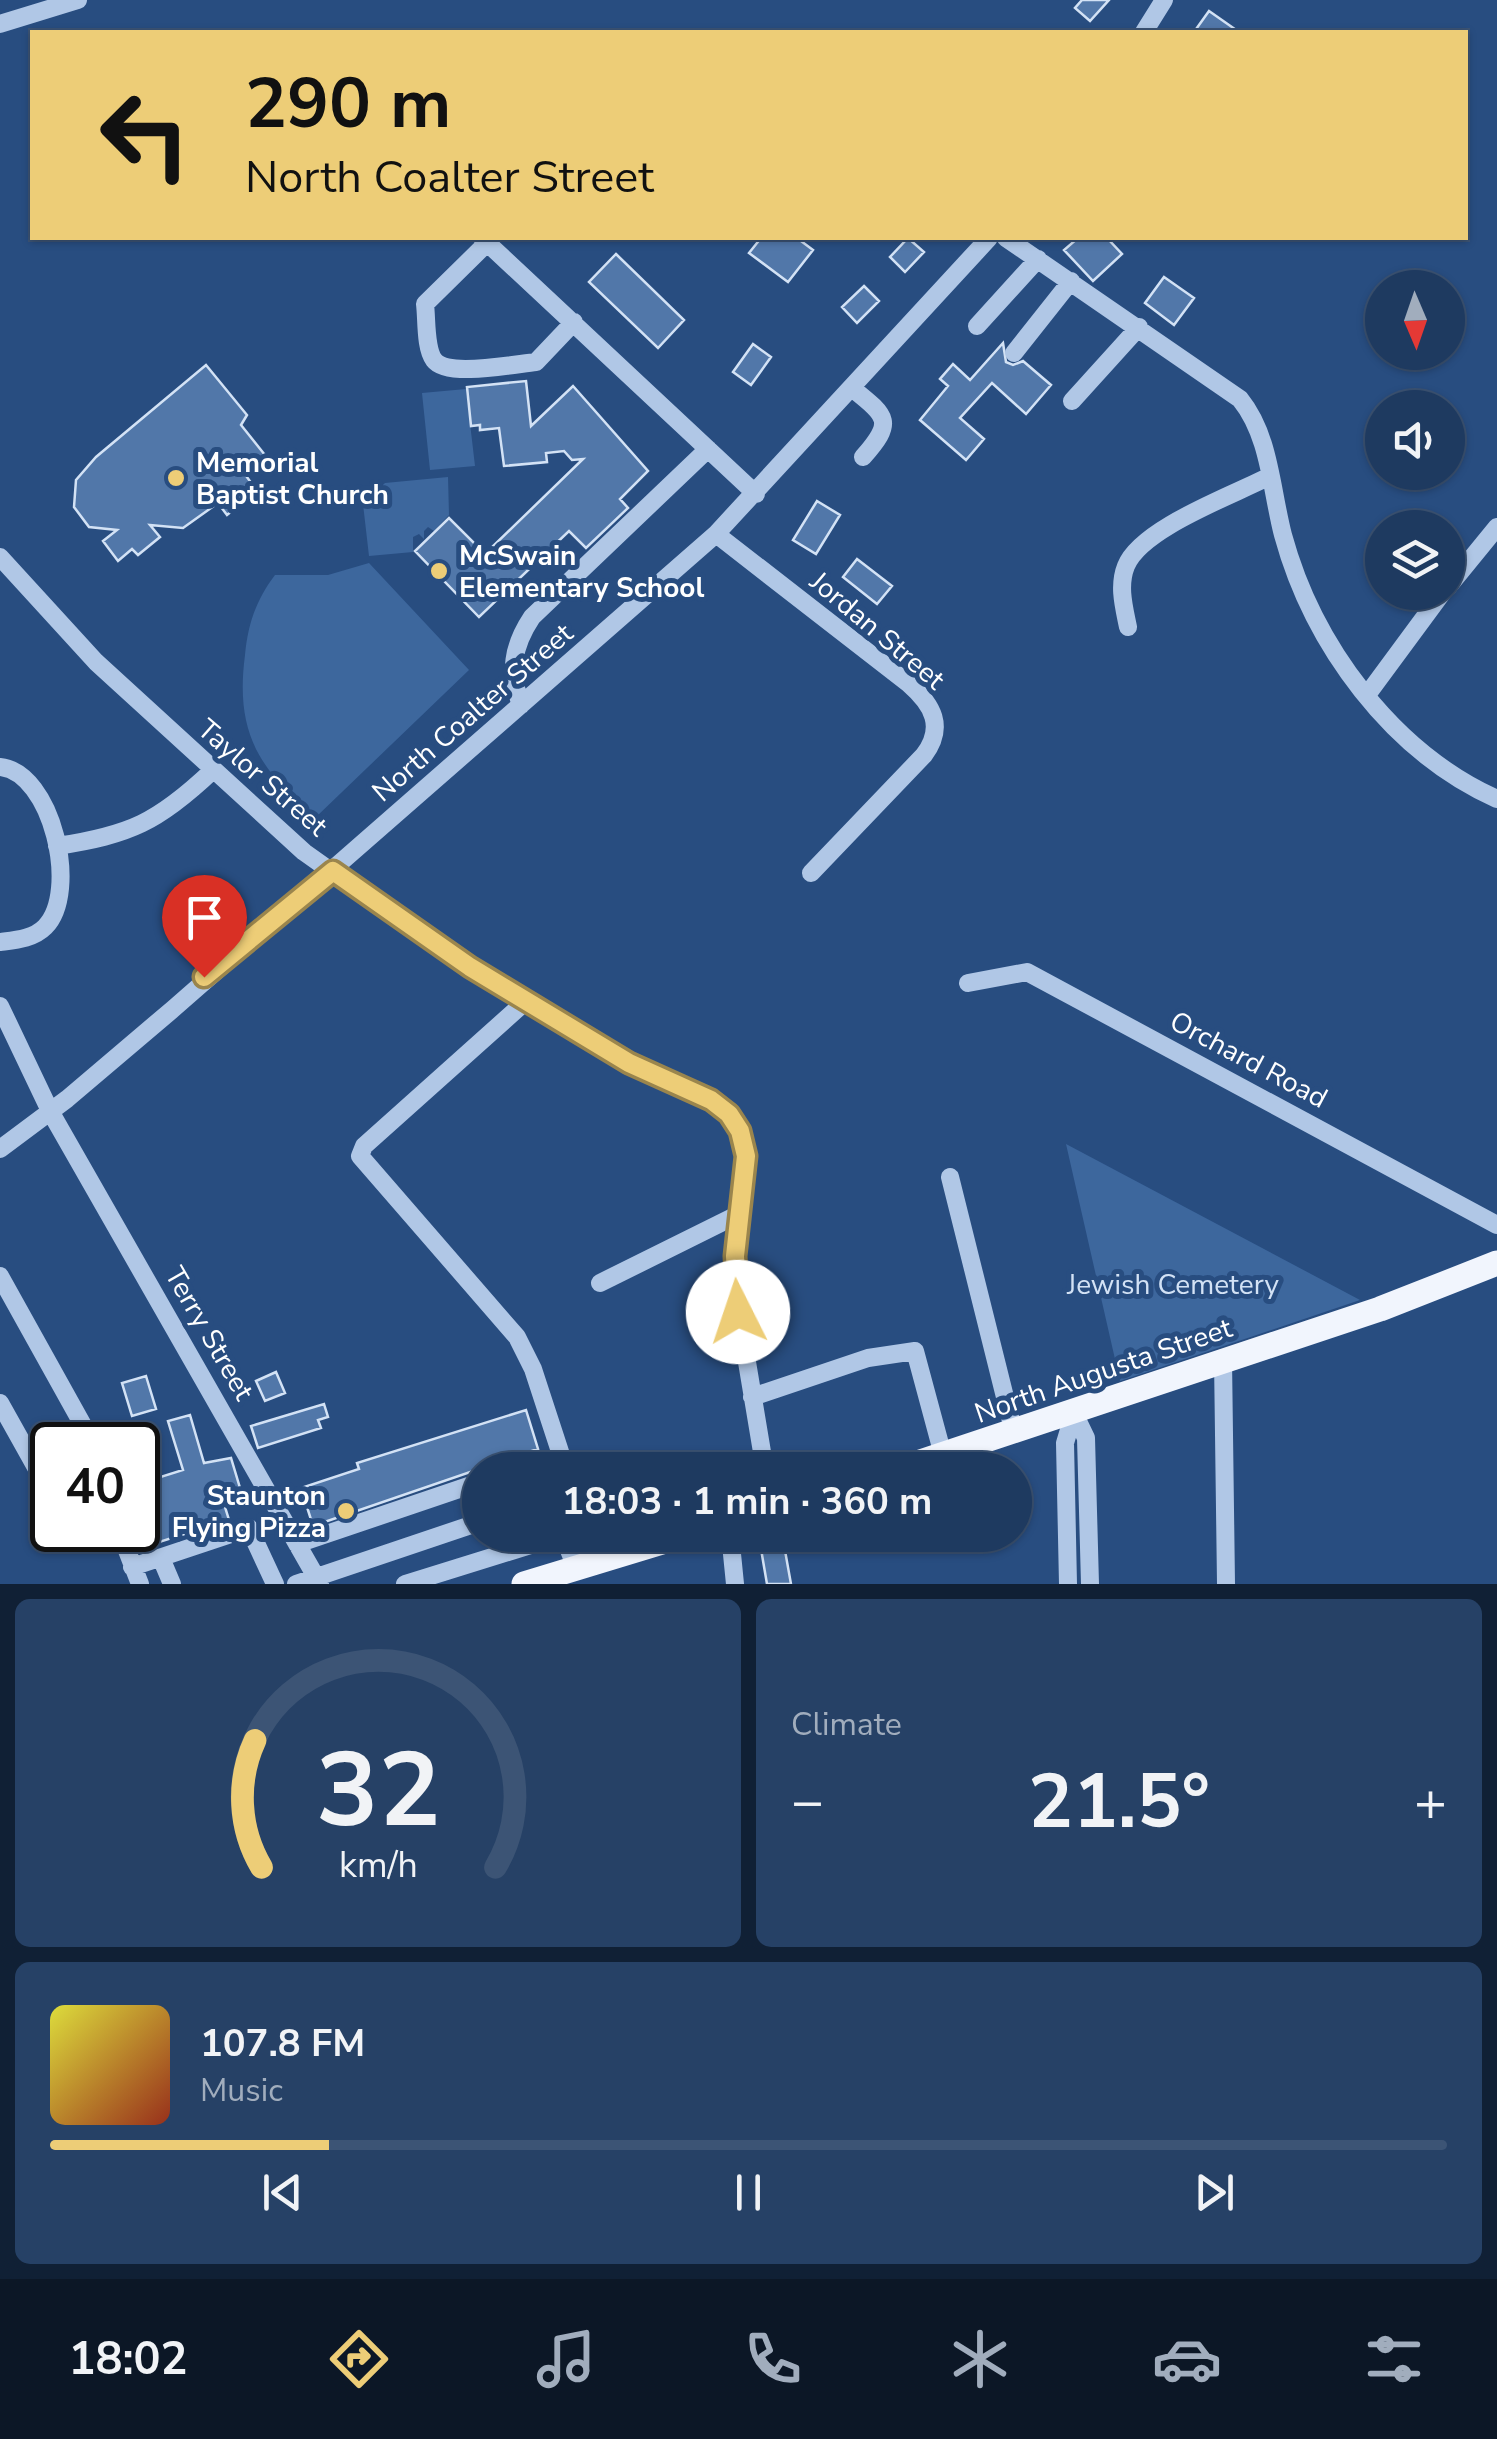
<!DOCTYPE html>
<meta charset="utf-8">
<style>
:root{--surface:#1e3a60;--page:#264166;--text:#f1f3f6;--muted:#a1adbd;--line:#3c5475;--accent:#edcd77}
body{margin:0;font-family:"Nunito Sans",sans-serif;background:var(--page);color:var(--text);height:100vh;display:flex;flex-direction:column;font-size:38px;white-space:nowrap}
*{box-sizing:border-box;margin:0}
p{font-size:32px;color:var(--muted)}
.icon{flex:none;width:55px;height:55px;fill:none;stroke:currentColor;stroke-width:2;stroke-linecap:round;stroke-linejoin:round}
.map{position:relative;height:1584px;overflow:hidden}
.side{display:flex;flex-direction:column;gap:15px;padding:15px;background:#102035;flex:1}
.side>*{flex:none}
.hud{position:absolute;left:30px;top:30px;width:1438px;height:210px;border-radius:0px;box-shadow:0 2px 8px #0004,0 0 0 2px var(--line);background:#edcd77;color:#111;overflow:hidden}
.needle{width:65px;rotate:178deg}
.controls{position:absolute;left:1365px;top:270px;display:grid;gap:20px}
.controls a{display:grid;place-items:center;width:100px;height:100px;border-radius:50%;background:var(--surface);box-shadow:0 2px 8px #0004,0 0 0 2px var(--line);font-size:50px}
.speed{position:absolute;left:30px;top:1422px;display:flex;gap:20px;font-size:50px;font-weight:700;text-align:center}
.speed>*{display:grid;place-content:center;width:130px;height:130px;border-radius:50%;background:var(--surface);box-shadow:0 2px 8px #0004,0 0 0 2px var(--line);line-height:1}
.speed .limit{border:5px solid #111;border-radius:15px;background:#fff;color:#111}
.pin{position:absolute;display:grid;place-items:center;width:85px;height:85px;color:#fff;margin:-102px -42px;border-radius:50% 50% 50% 0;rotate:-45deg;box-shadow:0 0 10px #0007}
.pin .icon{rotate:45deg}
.me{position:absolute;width:110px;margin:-55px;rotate:356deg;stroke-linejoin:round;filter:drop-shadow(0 0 8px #0008)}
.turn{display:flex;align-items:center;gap:35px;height:210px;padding:0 50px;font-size:45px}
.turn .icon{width:130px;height:130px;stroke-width:2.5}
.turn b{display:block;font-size:70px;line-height:85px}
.big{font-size:75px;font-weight:700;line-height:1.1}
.side .card{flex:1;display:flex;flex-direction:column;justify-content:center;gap:15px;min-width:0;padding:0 35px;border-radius:15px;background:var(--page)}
.side .dial{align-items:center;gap:0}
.dial svg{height:260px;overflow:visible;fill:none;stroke:var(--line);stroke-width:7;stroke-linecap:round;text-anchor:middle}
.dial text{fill:var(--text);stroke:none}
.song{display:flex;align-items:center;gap:30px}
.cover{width:120px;height:120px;border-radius:15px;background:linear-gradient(135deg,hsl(60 70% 55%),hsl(10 70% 35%))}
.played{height:10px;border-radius:5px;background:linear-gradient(90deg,var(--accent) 20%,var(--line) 20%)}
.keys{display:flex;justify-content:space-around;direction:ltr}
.heat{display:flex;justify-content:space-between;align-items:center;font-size:55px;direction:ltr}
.side .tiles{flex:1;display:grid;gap:15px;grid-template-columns:1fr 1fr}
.card:last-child{grid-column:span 2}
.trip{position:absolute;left:462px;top:1452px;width:570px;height:100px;border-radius:50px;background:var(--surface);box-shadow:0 2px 8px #0004,0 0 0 2px var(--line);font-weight:700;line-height:100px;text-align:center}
.tab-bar{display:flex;height:160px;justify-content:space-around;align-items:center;background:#0c1726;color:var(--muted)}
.tab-bar .icon{width:70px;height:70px}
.tab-bar .current{color:var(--accent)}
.tab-bar b{font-size:45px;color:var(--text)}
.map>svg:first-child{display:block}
.green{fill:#3d679d}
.building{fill:#5177a9;stroke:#d3e2f5;stroke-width:2.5}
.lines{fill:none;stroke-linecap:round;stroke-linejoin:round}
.minor{stroke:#b0c7e6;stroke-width:18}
.major{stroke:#f1f5fd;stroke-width:25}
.route-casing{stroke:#9a854d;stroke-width:25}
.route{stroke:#edcd77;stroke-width:18}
.poi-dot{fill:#edcd77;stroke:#284d80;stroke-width:4}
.labels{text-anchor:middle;stroke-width:10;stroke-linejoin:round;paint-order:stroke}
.poi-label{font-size:28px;font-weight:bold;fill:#fff;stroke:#284d80;text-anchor:start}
.street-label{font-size:28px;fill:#fff;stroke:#284d80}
.park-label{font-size:28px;fill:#d3e2f5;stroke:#284d80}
</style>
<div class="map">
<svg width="1497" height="1584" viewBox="0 0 1497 1584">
<rect width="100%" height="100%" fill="#284d80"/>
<!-- green -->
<path class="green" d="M466,389l9,77 -45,4 -8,-77z
M448,477l1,38 -15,16 -6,-4 -4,4v8l-5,-5 -6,3v15l-44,4 -6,-52 22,-21z
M369,563l100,107 -153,147c-58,-48 -81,-85 -71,-162 3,-31 11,-55 30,-80h53z
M1066,1144l294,156 -240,81z"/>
<!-- building -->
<path class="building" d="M1082,0h27l-19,21 -15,-13z
M1209,11l30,21h-45z
M761,238h36l16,12 -25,32 -39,-29z
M908,238l16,14 -19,20 -15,-15z
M1078,238h29l15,16 -29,27 -29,-31z
M616,254l68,66 -26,28 -69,-66z
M1164,277l30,21 -20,27 -29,-22z
M864,286l15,15 -22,22 -15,-16z
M1003,343l3,19 7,3 10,-4 28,24 -25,29 -34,-31 -32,35 24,21 -18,21 -46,-40 28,-34 -8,-7 13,-15 17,16z
M753,344l18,13 -20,28 -18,-13z
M206,365l41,50 -6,10 24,30 -21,18 13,18 -30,24 -9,-12 -35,25 -33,-3 10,12 -22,18 -6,-6 -14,12 -15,-20 14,-11 -28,-3 -15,-20 2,-27 20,-23z
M526,381l5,45 42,-40 75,85 -28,28 8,9 -42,40 -17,-17 -90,86 -64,-66 34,-33 36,36 98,-95 -11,1 -8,-9 -18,2 1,9 -43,4 -5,-38 -19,2v-5l-9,1 -4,-39z
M817,501l23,14 -24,39 -23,-14z
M857,559l35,27 -15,18 -34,-27z
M276,1372l9,21 -20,8 -9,-20z
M146,1376l10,33 -24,7 -10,-33z
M324,1404l4,13 -10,3 3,8 -63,20 -7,-22z
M526,1410l12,39 -48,15 2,6h-16l-163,56 -12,-38 58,-19 -2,-6z
M190,1415l14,48 27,-5 9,30 -19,6 8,26 -76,24 -15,-60 45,-14 -15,-49z
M881,1535h37v3l-33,10z
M784,1545l7,39h-24l-6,-35z"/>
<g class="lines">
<!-- minor -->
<path class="minor" d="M0,24l78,-24
M1144,32l20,-32
M482,238l274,256
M1006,238l234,161c30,37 31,90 43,136 30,110 109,217 214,264
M487,243l-62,61c2,16 0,44 9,56 13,18 81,4 102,2l38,-40
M977,326l61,-67
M1014,353l57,-72
M853,389c35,28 41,33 10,68
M1072,401l67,-74
M716,534l193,150c24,21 36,43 15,71l-113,118
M0,557l96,105 208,190 138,98 187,113 82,37 22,18 12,38 -11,128 31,186
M1448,587l49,-60
M1128,627c-4,-20 -10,-41 -2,-61 15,-38 108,-71 144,-90
M1367,695l76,-103
M521,705c-12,-33 -9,-58 11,-88l176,-168
M0,767c52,5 80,125 45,160 -12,12 -29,13 -45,15
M57,846c73,-11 101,-24 155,-75
M968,983l59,-11 470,253
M526,1001l-162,145 -4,10 157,181 16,32 33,101
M0,1006l50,105 270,473
M0,1149l67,-50 106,-90 543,-475 273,-296
M950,1177l64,256
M0,1276l94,169
M600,1283l139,-69
M1223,1359l3,225
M752,1397l116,-39 47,-7 28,104
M0,1403l52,93
M1074,1413l12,25 4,146
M516,1470l20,-7 3,7
M119,1530l21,54
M588,1535l9,27
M297,1544l183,-62
M161,1558l11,26
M132,1567l117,-39 26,56
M296,1584l184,-62
M405,1584l158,-49 13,33
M735,1584l-4,-40 6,-9
M1068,1584l-3,-141 9,-30"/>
<!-- major -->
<path class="major" d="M896,1470l484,-161 117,-46
M524,1584l161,-49"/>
</g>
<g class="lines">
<defs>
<path id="route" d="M204,977l129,-106 137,96 159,96 82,37 18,14 11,17 6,25 -11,100 3,56"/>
</defs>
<!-- route casing -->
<use href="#route" class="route-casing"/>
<!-- route -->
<use href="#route" class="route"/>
</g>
<!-- markers -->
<g class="poi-dot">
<circle cx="176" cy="478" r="10"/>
<circle cx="439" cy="571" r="10"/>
<circle cx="346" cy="1511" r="10"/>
</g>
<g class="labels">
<!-- poi labels -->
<g class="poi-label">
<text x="196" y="472">Memorial<tspan x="196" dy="32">Baptist Church</tspan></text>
<text x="459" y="565">McSwain<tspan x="459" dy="32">Elementary School</tspan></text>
<text x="326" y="1505" text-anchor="end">Staunton<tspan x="326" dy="32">Flying Pizza</tspan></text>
</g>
<!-- street labels -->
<g class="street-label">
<text transform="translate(878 630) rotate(40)" y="10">Jordan Street</text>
<text transform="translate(472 712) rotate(-41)" y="10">North Coalter Street</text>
<text transform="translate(263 777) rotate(41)" y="10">Taylor Street</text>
<text transform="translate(1249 1059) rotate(28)" y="10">Orchard Road</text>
<text transform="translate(210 1333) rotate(60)" y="10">Terry Street</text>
<text transform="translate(1103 1370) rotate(-19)" y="10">North Augusta Street</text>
</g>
<!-- park labels -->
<g class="park-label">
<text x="1173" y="1294">Jewish Cemetery</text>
</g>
</g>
</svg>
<div class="controls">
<a><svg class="needle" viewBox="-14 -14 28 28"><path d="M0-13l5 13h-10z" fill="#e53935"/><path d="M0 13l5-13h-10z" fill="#a1adbd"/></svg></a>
<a><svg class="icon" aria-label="sound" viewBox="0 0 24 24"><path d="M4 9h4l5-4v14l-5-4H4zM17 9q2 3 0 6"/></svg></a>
<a><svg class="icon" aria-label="layers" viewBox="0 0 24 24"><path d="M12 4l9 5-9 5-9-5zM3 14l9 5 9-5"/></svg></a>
</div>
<div class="speed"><div class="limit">40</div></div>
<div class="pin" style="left:204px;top:977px;background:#d93025"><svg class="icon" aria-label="arrive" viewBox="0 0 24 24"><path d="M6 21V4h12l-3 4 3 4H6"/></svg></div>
<svg class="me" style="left:738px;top:1312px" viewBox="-20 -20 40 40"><circle r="19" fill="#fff"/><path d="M0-13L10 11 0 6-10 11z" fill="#edcd77"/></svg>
<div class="trip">18:03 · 1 min · 360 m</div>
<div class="hud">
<div class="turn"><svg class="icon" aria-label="left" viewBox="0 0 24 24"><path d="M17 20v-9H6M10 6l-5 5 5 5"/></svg><div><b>290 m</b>North Coalter Street</div></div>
</div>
</div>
<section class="side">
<div class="tiles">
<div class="card dial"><svg viewBox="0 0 100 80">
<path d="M14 69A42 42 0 1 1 86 69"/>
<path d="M14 69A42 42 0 0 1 12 30" stroke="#edcd77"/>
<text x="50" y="56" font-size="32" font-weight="700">32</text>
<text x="50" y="72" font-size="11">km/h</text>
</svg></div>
<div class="card"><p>Climate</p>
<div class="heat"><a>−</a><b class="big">21.5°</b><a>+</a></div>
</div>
<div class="card">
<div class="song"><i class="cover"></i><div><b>107.8 FM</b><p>Music</p></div></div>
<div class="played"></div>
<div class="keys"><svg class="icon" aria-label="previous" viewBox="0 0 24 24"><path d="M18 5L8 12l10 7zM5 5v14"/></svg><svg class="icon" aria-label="pause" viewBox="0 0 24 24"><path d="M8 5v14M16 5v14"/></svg><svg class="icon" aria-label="next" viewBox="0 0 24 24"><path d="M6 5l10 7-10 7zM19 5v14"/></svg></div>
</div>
</div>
</section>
<nav class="tab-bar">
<b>18:02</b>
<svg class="icon current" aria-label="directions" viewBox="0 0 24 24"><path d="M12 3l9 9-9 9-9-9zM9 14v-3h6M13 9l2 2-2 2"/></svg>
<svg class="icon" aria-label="music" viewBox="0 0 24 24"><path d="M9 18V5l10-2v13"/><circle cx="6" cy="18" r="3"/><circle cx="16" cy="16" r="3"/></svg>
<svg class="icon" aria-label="phone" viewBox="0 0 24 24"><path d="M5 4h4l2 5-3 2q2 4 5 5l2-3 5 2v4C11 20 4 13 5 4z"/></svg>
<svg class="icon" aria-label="climate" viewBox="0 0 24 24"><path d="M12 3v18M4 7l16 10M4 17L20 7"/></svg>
<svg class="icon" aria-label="car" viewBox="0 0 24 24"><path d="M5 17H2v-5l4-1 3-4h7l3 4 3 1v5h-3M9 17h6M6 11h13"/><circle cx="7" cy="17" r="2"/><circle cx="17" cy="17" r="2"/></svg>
<svg class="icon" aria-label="filters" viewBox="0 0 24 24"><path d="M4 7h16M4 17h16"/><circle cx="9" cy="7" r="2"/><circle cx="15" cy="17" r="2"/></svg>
</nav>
